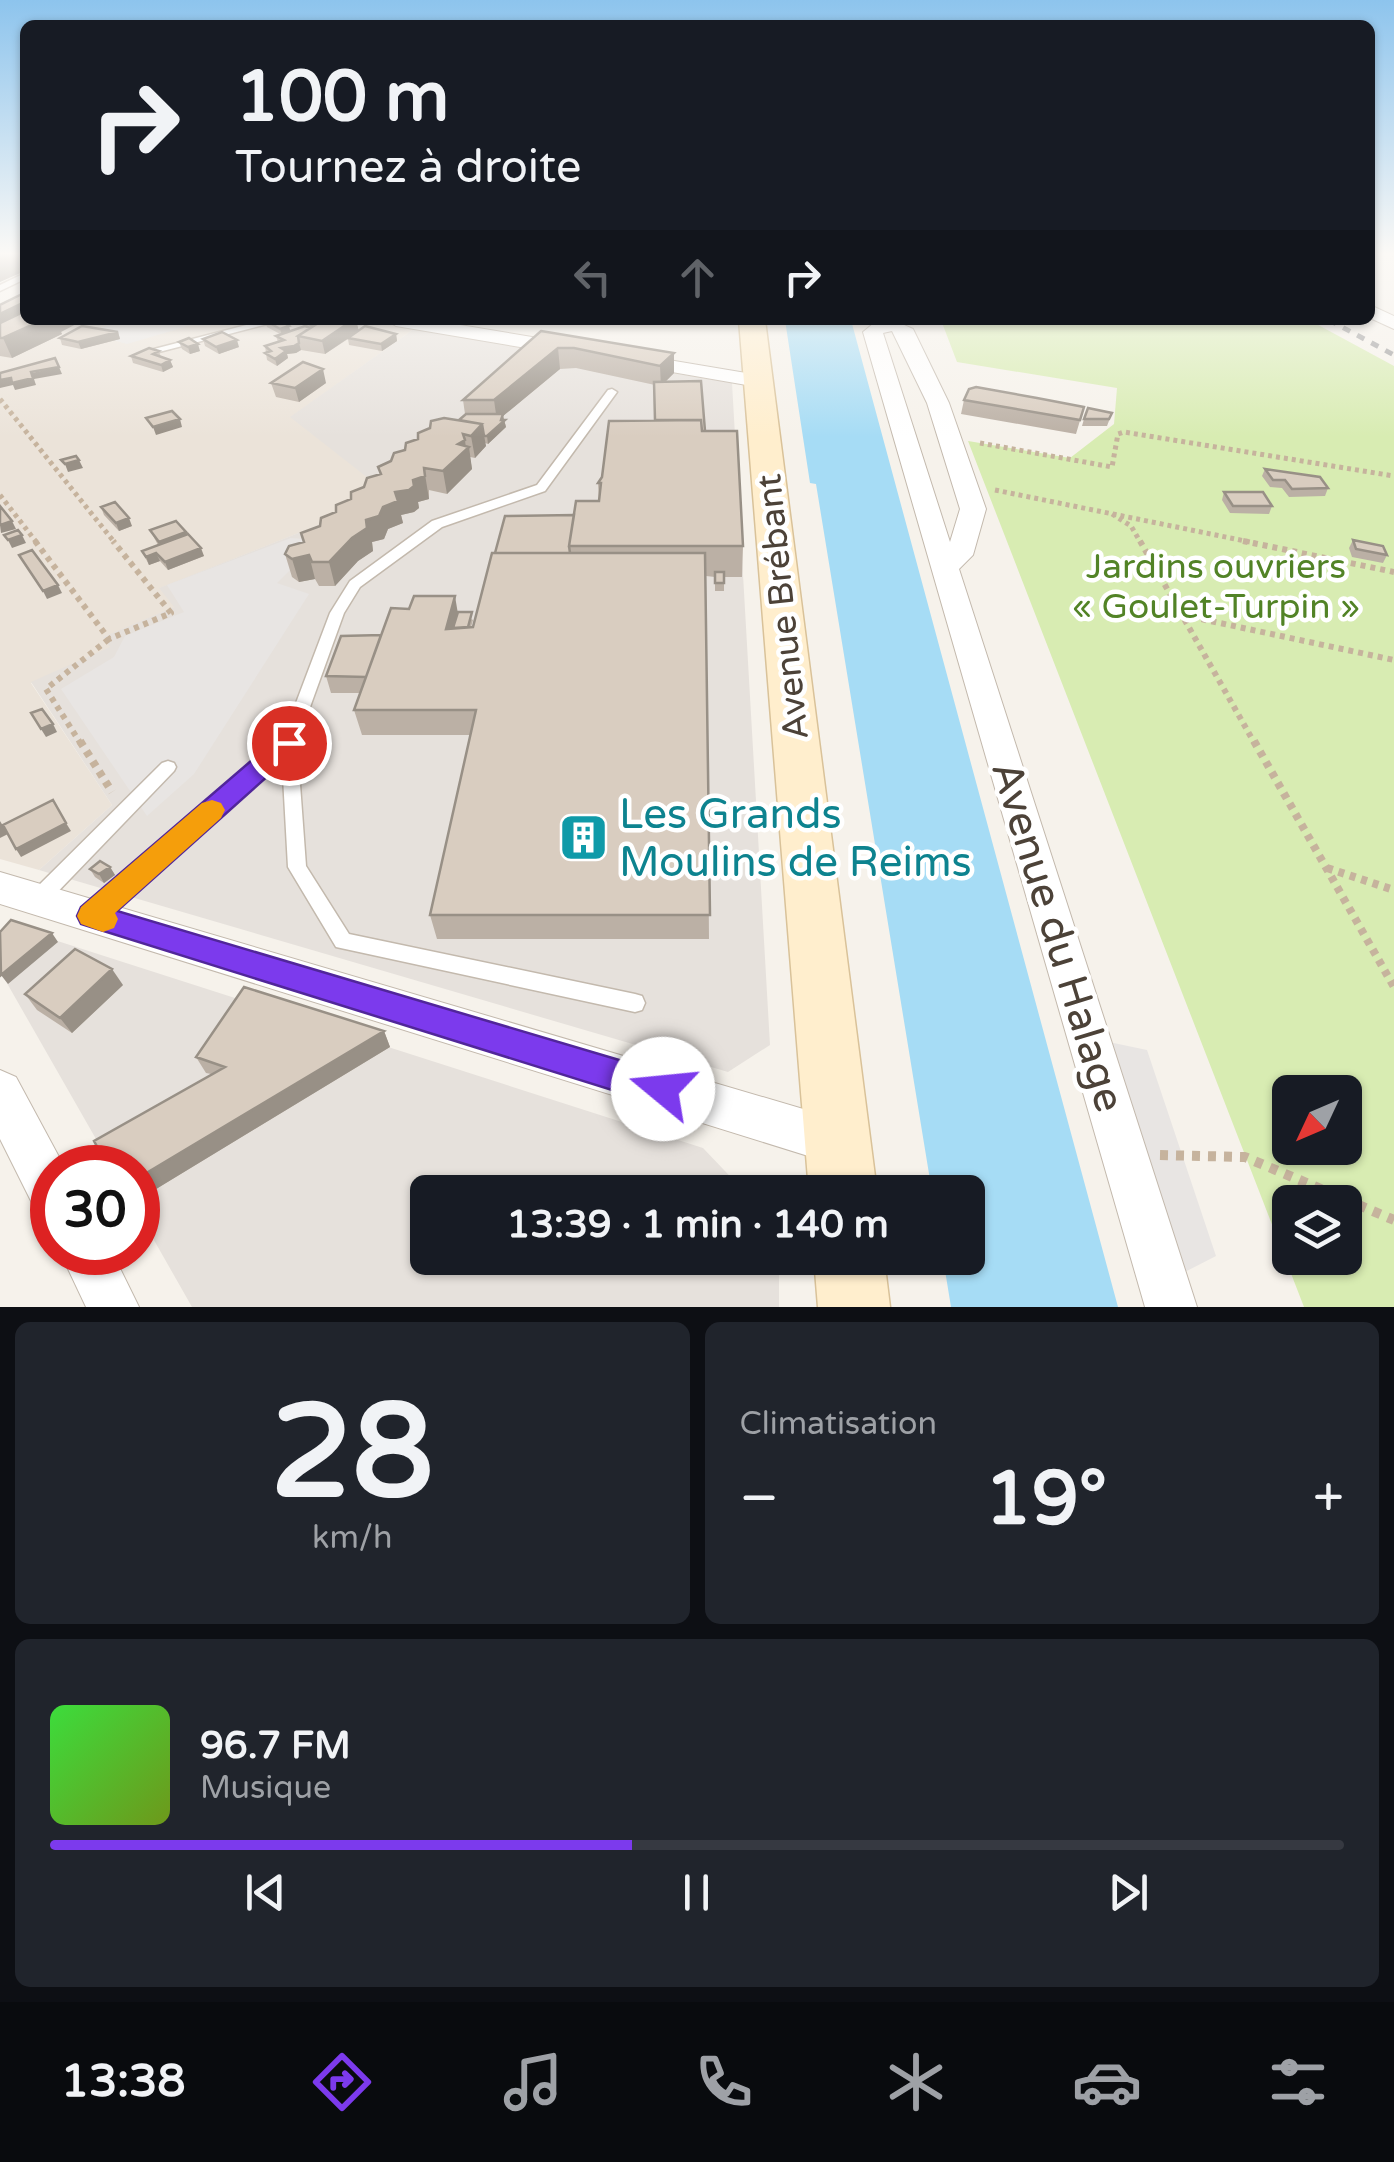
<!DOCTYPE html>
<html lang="fr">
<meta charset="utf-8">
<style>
:root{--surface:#171b24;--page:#20242c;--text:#f1f3f6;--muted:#9ea1a6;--line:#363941;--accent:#7c3aed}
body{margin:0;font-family:"Varela Round",sans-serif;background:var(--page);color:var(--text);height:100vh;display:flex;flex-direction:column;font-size:38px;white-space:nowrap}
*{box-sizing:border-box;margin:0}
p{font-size:32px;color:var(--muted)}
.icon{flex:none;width:55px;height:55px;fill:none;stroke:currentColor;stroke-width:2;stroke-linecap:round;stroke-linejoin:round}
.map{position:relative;height:1307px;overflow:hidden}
.details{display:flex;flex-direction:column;gap:15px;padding:15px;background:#0d0f14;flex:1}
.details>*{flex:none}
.top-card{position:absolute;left:20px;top:20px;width:1355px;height:305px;border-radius:15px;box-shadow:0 2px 8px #0004;background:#171b24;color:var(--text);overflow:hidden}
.needle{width:65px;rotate:226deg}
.controls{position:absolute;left:1272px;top:1075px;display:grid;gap:20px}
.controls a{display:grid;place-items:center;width:90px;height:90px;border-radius:15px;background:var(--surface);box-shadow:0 2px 8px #0004;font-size:50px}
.speed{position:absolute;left:30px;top:1145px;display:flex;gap:20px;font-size:50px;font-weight:700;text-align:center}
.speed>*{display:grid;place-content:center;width:130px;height:130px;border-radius:50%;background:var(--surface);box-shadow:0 2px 8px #0004;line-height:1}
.speed .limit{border:15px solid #d22;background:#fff;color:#111}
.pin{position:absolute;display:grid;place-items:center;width:85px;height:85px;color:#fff;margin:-42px;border:5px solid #fff;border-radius:50%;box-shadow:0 2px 10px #0007}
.me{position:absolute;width:110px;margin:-55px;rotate:287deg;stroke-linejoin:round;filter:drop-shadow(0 0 8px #0008)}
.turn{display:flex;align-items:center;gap:35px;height:210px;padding:0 50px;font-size:45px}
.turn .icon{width:130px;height:130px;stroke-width:2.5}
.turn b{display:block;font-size:70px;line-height:85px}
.lanes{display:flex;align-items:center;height:95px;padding:0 50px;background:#0003;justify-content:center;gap:50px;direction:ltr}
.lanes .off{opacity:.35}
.big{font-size:75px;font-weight:700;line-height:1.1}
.details .tile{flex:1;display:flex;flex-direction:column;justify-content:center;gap:15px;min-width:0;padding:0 35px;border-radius:15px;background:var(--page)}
.details .dial{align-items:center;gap:0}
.dial b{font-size:130px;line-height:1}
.song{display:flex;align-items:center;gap:30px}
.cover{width:120px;height:120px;border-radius:15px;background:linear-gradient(135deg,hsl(120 70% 55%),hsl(80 70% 35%))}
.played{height:10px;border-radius:5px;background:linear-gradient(90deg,var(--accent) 45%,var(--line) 45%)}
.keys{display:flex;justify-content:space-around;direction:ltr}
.heat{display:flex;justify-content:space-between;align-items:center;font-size:55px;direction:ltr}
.details .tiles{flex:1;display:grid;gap:15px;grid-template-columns:1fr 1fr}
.tile:last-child{grid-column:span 2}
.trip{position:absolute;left:410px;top:1175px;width:575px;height:100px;border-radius:15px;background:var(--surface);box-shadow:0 2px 8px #0004;font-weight:700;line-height:100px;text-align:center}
.dock{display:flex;height:160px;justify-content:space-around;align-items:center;background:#090b0e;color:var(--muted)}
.dock .icon{width:70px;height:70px}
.dock .selected{color:var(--accent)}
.dock b{font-size:45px;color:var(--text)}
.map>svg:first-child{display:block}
.residential{fill:#ebe3d9}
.industrial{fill:#e6e1dc}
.green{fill:#d8ecb2;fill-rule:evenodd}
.parking{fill:#e8e5e3}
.water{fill:#a6dcf5}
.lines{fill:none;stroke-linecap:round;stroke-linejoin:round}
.service-casing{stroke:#c3b9ad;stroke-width:3}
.minor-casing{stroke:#c3b9ad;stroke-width:2}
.secondary-casing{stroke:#d9c299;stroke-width:3}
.path-far3{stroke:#c6b39d;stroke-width:5;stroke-dasharray:4 4;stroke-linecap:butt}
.path-far2{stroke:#c6b39d;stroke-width:6;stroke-dasharray:5 5;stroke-linecap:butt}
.path-far1{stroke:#c6b39d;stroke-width:8;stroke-dasharray:6 6;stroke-linecap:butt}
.path{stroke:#c6b39d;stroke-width:10;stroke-dasharray:8 8;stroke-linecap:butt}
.service{fill:#fff;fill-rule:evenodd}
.minor{fill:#fff;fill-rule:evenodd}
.secondary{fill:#ffeecd;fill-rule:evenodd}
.rail{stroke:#9a9a9a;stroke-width:5;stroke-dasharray:8 8;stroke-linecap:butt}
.wall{fill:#bbb0a5}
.shaded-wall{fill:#989086}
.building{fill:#d9cdc0;stroke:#989086;stroke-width:2.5}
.route{fill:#7c3aed;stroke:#51269a;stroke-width:2.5}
.slow{fill:#f59e0b}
.labels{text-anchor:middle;stroke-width:9;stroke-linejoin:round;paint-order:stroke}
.park-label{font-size:35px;fill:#528326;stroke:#fff}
.street-label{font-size:35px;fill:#4c4238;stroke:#fff}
.near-culture-label{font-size:42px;fill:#0d838f;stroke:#fff;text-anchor:start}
.near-street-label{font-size:42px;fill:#4c4238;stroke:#fff}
</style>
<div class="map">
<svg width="1394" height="1307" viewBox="0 0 1394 1307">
<rect width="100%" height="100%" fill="#f6f2eb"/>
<!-- residential -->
<path class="residential" d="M363,320l51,9 -123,88 92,72 -19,18 -204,81 15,19 -71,30 7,10 -80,36 81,122 -73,65 -39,-11v-538z"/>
<!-- industrial -->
<path class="industrial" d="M414,329l318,54 38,662 -42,27 -689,-202 73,-65 -81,-123 79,-35 -7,-10 71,-30 -15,-19 205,-81 18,-18 -92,-72z
M17,928l686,220 42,44h-317v66h351v49h-587l-54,-95v-44l-26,-1 -112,-196v-25z"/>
<!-- green -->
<path class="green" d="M941,320h368l85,46v941h-90l-336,-866 102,17 44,-34 3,-36 -160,-26zM1290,1092h55v56h-55zM1290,1202h55v56h-55z"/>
<!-- parking -->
<path class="parking" d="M116,320h74l5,4 -68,20 -36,-10z
M291,538l29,2 -43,43 32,11 -115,180 -47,42 -86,-127 53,-32 11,-21 59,-24 -17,-27z
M1104,1041l43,9 69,206 -37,19z"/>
<!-- water -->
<path class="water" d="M785,320h66l267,987h-167l-8,-49h25v-66h-36l-116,-708 -6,-1z"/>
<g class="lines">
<defs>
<path id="service" d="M25,273v6l-25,12v-6z
M266,320h17l-124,32 -5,-3z
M612,389l5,3 -72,99 -103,36 -82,60 -16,26 -47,130 9,123 43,68 286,60 7,2 3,7 -3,7 -7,2 -299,-65 -48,-80 -6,-108 -183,163 -7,2 -7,-2 -3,-6 3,-6 197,-170 48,-127 20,-32 82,-60 105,-36 71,-95z
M168,761l6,2 2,4 -2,4 -129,134 -7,2 -7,-2 -3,-6 3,-6 131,-130z"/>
<path id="minor" d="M1370,305l24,11v13l-24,-11z
M386,320h44l138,23 10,6 -10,6 -172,-29z
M893,320l20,9 36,74 37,106 -13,46 -14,14 238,738h-52l-282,-975 11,-9zM892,331l35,72 33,106 -10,33 -67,-209z
M633,354l125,21 11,6 -11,6 -132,-23 -3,-4z
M0,872l837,247 16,7 7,16 -7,16 -16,7 -837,-261z
M0,1070l16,7 49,91h-13v48l-17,-7 -35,-70z
M60,1252h52l27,55h-53z"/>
<path id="secondary" d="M739,320h26l112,872h-68z
M814,1258h70l6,49h-72z"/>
</defs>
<!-- service casing -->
<use href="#service" class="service-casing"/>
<!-- minor casing -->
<use href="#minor" class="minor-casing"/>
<!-- secondary casing -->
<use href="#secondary" class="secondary-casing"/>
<!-- path-far3 -->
<path class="path-far3" d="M0,399l115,144
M980,443l132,24 6,-33 6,-2 270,44
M995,490l260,53
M0,495l37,48
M1112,514l19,12 10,17"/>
<!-- path-far2 -->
<path class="path-far2" d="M35,541l74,98 62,-26 -58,-72
M1140,541l115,203
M1243,541l151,31
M1182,615l212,45
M81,744l-35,-55 63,-50"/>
<!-- path-far1 -->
<path class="path-far1" d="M80,741l32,51
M1254,741l140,246
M1327,868l67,22"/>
<!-- path -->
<path class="path" d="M1160,1155l85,2 149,63"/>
<!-- service -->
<use href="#service" class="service"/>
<!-- minor -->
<use href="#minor" class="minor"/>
<!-- secondary -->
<use href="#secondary" class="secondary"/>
<!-- rail -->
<path class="rail" d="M1329,320l65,35"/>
</g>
<!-- wall -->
<path class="wall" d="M0,305l61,27 1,2 -50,24 -12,-2z
M265,320l26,11 13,-5 -5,-3 -1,-3h58l2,11 38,3 1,7 -15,10 -33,-6 -1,-6 -23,15 -24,-4 -5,3 -9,1 1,4 -11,8 -10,-6 -2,-14 13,-4 -2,-6 4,-2 -13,-7z
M541,331l133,22v20l-9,9 40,49 38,115 -1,31h-18v14h-9v-14l-9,-1 3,363h-272l-7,-24 41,-180h-109l-8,-25 7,-17h-30l-5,-17 55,-41 77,-23 15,8 -2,7h2l22,-74 79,-38 25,-14 -1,-18 57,-63v-35l-79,-17 -16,1 -57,47 3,11 -18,17 -3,-1 1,3 -11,12 -5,-1 2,12 -25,25 -18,-4v9l-11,3 1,6 -5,4 -13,3 2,8 -15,6 -4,10 -12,3 1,9 -15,10 -23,25h-16l-4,-7 -16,3 -7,-5 -7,-23 18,-12 17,-16 60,-51 -2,-8 13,-6 27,-22 41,-19 6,-6 -2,-14z
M118,332l2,7 -39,10 -19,-4 -2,-7z
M203,339l36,8 -20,7 -14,-8z
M179,342l21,9 -10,3 -8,-5z
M159,351l2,6 9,3 3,7 -10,5 -30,-9 -2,-7z
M271,383h55l-27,19 -23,-5z
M964,400l120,7 -8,27 -115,-20z
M1112,413l-5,13h-25l2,-7z
M1265,469l63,19 -3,8 -36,1 -7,-9 -12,-1 -8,-11z
M1224,492l48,14 -3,8 -39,-1 -8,-13z
M101,507l31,19 -13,5 -15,-16z
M150,530l37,5 17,21 -36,14 -8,-9 -11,4 -7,-14 16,-6z
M1353,540l34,15 -4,8 -31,-6 -3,-9z
M110,867l5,8 -11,8 -9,-6 -5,-8z
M123,985l-51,48 -35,-23 -12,-16z
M384,1031l6,16 -252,153v-32l73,-94 -5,-1 -10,-16z"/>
<!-- shaded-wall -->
<path class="shaded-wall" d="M0,254h25v17l-25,11z
M25,302v15l-25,13v-16z
M43,320h41l-23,12 1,2 -50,24 -9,-20z
M353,320h3l3,11 -34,23 -3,-13z
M289,326l2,7 -9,3 -2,-7z
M118,332l2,7 -39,10 -3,-7z
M396,334l1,7 -15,10 -1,-7z
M237,340l2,7 -20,7 -3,-7z
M299,343l2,7 -5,3 -9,1 1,4 -11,8 -2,-7 6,-11z
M198,344l2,7 -10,3 -2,-7z
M558,348l2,21 -57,47 3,11 -18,17 -1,-8 10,-15 -3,-21z
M674,353v20l-13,13 -1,-20z
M170,360l3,7 -10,5 -2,-7z
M59,367l3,7 -28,5 2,6 -21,5 -2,-5 -13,3v-8z
M323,369l3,14 -27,19 -4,-14z
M180,419l2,8 -26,8 -3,-8z
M482,424l4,22 -11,12 -4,-22z
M465,440l1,9 3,-2 3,22 -25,25 -4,-23 15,-27z
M79,460l4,8 -15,4 -3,-8z
M424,468l5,31 -11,3 1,6 -5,4 -13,3 2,8 -15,6 -4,10 -12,3 1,9 -15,10 -23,25 -6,-24 37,-42 17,-13 12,-15 18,-12z
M129,518l3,8 -13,5 -3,-8z
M12,521l4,8 -15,4 -1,-8z
M186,532l3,8 -27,10 -3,-8z
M22,535l4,8 -14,5 -4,-8z
M201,548l3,8 -36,14 -3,-8z
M156,553l4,8 -11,4 -3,-8z
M309,555l6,24 -16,3 -7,-23z
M58,585l4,8 -15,6 -4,-8z
M455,596l4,24 -6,24 -7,-15z
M53,724l4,8 -11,5 -5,-8z
M0,821l8,13 -8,4z
M66,823l5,8 -50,26 -5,-8z
M110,867l5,8 -11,8 -5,-9z
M52,933l6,9 -50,42 -7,-9z
M112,969l11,16 -51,48 -12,-15z
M384,1031l6,16 -252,153v-22z"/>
<!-- building -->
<path class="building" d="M20,295l5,1v6l-25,12v-9z
M25,311v9h18l-40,18h-3v-15z
M265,320h14l10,6 -9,3z
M303,320h20l-10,6z
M323,320h30l-31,21 -24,-5z
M82,326l36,6 -40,10 -18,-4z
M305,326l5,2 -12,8 1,7 -5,3 -13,2 5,3 -11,8 -10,-6 6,-2 -6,-5 19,-6 -8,-4z
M365,326l31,8 -15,10 -33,-6z
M541,331l133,22 -14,13 -86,-18h-16l-64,52h-31z
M222,332l15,8 -21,7 -13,-8z
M189,338l9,6 -10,3 -9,-5z
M149,348l10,3 -6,3 17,6 -9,5 -30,-9z
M55,358l4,9 -28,5 2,6 -21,5 -1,-5 -11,2v-7z
M303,362l20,7 -28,19 -24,-5z
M701,381l4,50h-3l-1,-11h-46l-1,-38z
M976,387l61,11 47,9 -4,13 -116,-20 5,-11z
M1088,408l24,5 -3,6h-25z
M172,411l8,8 -27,8 -7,-9z
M466,414h37l-2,6h4l-18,16h-3l-2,-12 -23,-4z
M444,418l38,6 -11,12 -8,-2 2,6 -7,4 11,3 -26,24 -19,-3 1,8 -12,4 1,6 -5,4 -14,2 3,9 -15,6 -4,9 -13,4 1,8 -15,10 -23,24h-17l-3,-7 -17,4 -7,-5 4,-8 15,-4 -3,-9 19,-7 1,-8 15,-6v-7l15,-6v-7l13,-5 3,-9 14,-4 -3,-7 13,-6 3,-8 11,-3 1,-7 12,-4v-6l12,-5 1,-7z
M701,420l1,11h35l6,115h-174l7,-45h23l2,-18h-3l4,-6 7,-56z
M76,456l3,4 -14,4 -4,-4z
M1265,469l55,8 8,11 -36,1 -7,-9h-12z
M1224,492h39l9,14h-39z
M115,502l14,16 -13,5 -15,-16z
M0,506l12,15 -12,4z
M574,515l-5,31 1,7h-75l10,-37z
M176,521l10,11 -27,10 -9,-12z
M18,530l4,5 -14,5 -4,-5z
M188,534l13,14 -36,14 -9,-9 -10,4 -4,-6z
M1353,540l30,6 4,9 -31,-6z
M32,550l26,35 -15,6 -24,-36z
M492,553h213l5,362h-280l46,-205h-122l37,-102 18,1 5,-13h41l-9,33 27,-2z
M715,572h9v11h-9z
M458,612h14l-4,15 -15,1z
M381,635l-15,42 -40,-1 15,-40z
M42,709l11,15 -12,5 -10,-16z
M53,800l13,23 -50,26 -13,-24z
M100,861l10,6 -11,7 -9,-5z
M11,920l41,13 -51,42 -1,-43z
M75,949l37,20 -52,49 -35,-24z
M244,987l140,44 -246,147v-10h-29l-15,-27 131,-74 -29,-10z"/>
<!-- sky -->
<linearGradient id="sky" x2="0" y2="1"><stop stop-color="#8dc4ed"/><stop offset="0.58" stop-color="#fbf9f6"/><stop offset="1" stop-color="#fbf9f6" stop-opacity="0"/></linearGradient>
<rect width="1394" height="437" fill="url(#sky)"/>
<!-- route -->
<path class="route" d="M289,734l9,2 3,7 -3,6 -181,162 546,162 12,5 5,11 -5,12 -12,5 -582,-182 -4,-8 4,-9 199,-171z"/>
<!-- slow -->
<path class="slow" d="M212,800l9,3 4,7 -4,8 -106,95 3,6 -4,9 -11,4 -22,-8 -4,-8 4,-9 121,-104z"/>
<!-- icons -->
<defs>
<symbol id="building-square" viewBox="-11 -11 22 22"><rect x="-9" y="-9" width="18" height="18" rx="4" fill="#0f9aa8" stroke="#fff"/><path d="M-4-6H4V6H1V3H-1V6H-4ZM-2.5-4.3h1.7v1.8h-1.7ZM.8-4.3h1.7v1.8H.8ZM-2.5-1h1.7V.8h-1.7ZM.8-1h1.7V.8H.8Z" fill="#fff"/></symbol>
</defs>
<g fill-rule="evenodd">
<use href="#building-square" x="556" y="810" width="55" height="55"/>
</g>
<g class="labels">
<!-- park labels -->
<g class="park-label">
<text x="1216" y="578">Jardins ouvriers<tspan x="1216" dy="40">« Goulet-Turpin »</tspan></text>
</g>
<!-- street labels -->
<g class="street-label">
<text transform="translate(782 607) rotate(-96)" y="12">Avenue Brébant</text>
</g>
<!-- near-culture labels -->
<g class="near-culture-label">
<text x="619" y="828">Les Grands<tspan x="619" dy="48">Moulins de Reims</tspan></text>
</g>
<!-- near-street labels -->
<g class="near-street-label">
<text transform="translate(1059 936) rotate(73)" y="15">Avenue du Halage</text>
</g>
</g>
</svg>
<div class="controls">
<a><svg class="needle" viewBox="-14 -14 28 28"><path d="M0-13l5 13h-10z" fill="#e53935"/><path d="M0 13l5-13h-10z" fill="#9ea1a6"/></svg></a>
<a><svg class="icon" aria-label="layers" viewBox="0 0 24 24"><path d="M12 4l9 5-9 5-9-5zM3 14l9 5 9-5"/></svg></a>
</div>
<div class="speed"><div class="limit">30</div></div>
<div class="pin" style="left:289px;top:743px;background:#d93025"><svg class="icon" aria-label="arrive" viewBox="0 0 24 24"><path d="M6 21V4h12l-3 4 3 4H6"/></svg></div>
<svg class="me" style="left:663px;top:1089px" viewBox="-20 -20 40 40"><circle r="19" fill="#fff"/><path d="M0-13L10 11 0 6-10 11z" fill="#7c3aed"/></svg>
<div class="trip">13:39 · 1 min · 140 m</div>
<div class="top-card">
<div class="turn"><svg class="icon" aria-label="right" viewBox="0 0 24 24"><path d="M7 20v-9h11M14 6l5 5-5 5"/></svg><div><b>100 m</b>Tournez à droite</div></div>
<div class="lanes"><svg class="icon off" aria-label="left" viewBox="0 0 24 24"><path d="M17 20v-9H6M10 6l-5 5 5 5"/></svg><svg class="icon off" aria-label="ahead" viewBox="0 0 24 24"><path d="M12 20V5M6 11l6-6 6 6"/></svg><svg class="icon" aria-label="right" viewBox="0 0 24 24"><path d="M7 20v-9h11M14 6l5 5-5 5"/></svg></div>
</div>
</div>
<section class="details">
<div class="tiles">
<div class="tile dial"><b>28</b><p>km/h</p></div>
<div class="tile"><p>Climatisation</p>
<div class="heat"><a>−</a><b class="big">19°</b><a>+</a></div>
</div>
<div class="tile">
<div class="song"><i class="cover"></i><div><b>96.7 FM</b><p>Musique</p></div></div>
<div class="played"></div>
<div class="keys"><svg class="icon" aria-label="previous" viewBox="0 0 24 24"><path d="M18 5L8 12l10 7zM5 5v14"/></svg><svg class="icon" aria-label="pause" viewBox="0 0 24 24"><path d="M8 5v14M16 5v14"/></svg><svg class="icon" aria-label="next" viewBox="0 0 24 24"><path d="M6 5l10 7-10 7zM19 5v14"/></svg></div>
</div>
</div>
</section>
<nav class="dock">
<b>13:38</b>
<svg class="icon selected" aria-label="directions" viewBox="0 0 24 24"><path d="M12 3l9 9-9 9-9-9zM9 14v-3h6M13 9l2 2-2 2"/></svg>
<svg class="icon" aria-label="music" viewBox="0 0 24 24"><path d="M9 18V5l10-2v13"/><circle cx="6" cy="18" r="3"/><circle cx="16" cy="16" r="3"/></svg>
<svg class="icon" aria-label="phone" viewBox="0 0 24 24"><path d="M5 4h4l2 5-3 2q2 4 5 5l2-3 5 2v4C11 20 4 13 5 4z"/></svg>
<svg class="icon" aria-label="climate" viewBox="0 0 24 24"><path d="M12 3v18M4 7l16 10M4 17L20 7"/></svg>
<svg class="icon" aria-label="car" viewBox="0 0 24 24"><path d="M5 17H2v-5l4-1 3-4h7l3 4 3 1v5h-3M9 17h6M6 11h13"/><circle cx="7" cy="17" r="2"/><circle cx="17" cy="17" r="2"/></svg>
<svg class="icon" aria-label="filters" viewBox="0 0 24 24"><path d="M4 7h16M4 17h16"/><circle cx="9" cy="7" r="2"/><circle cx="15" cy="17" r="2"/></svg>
</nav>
